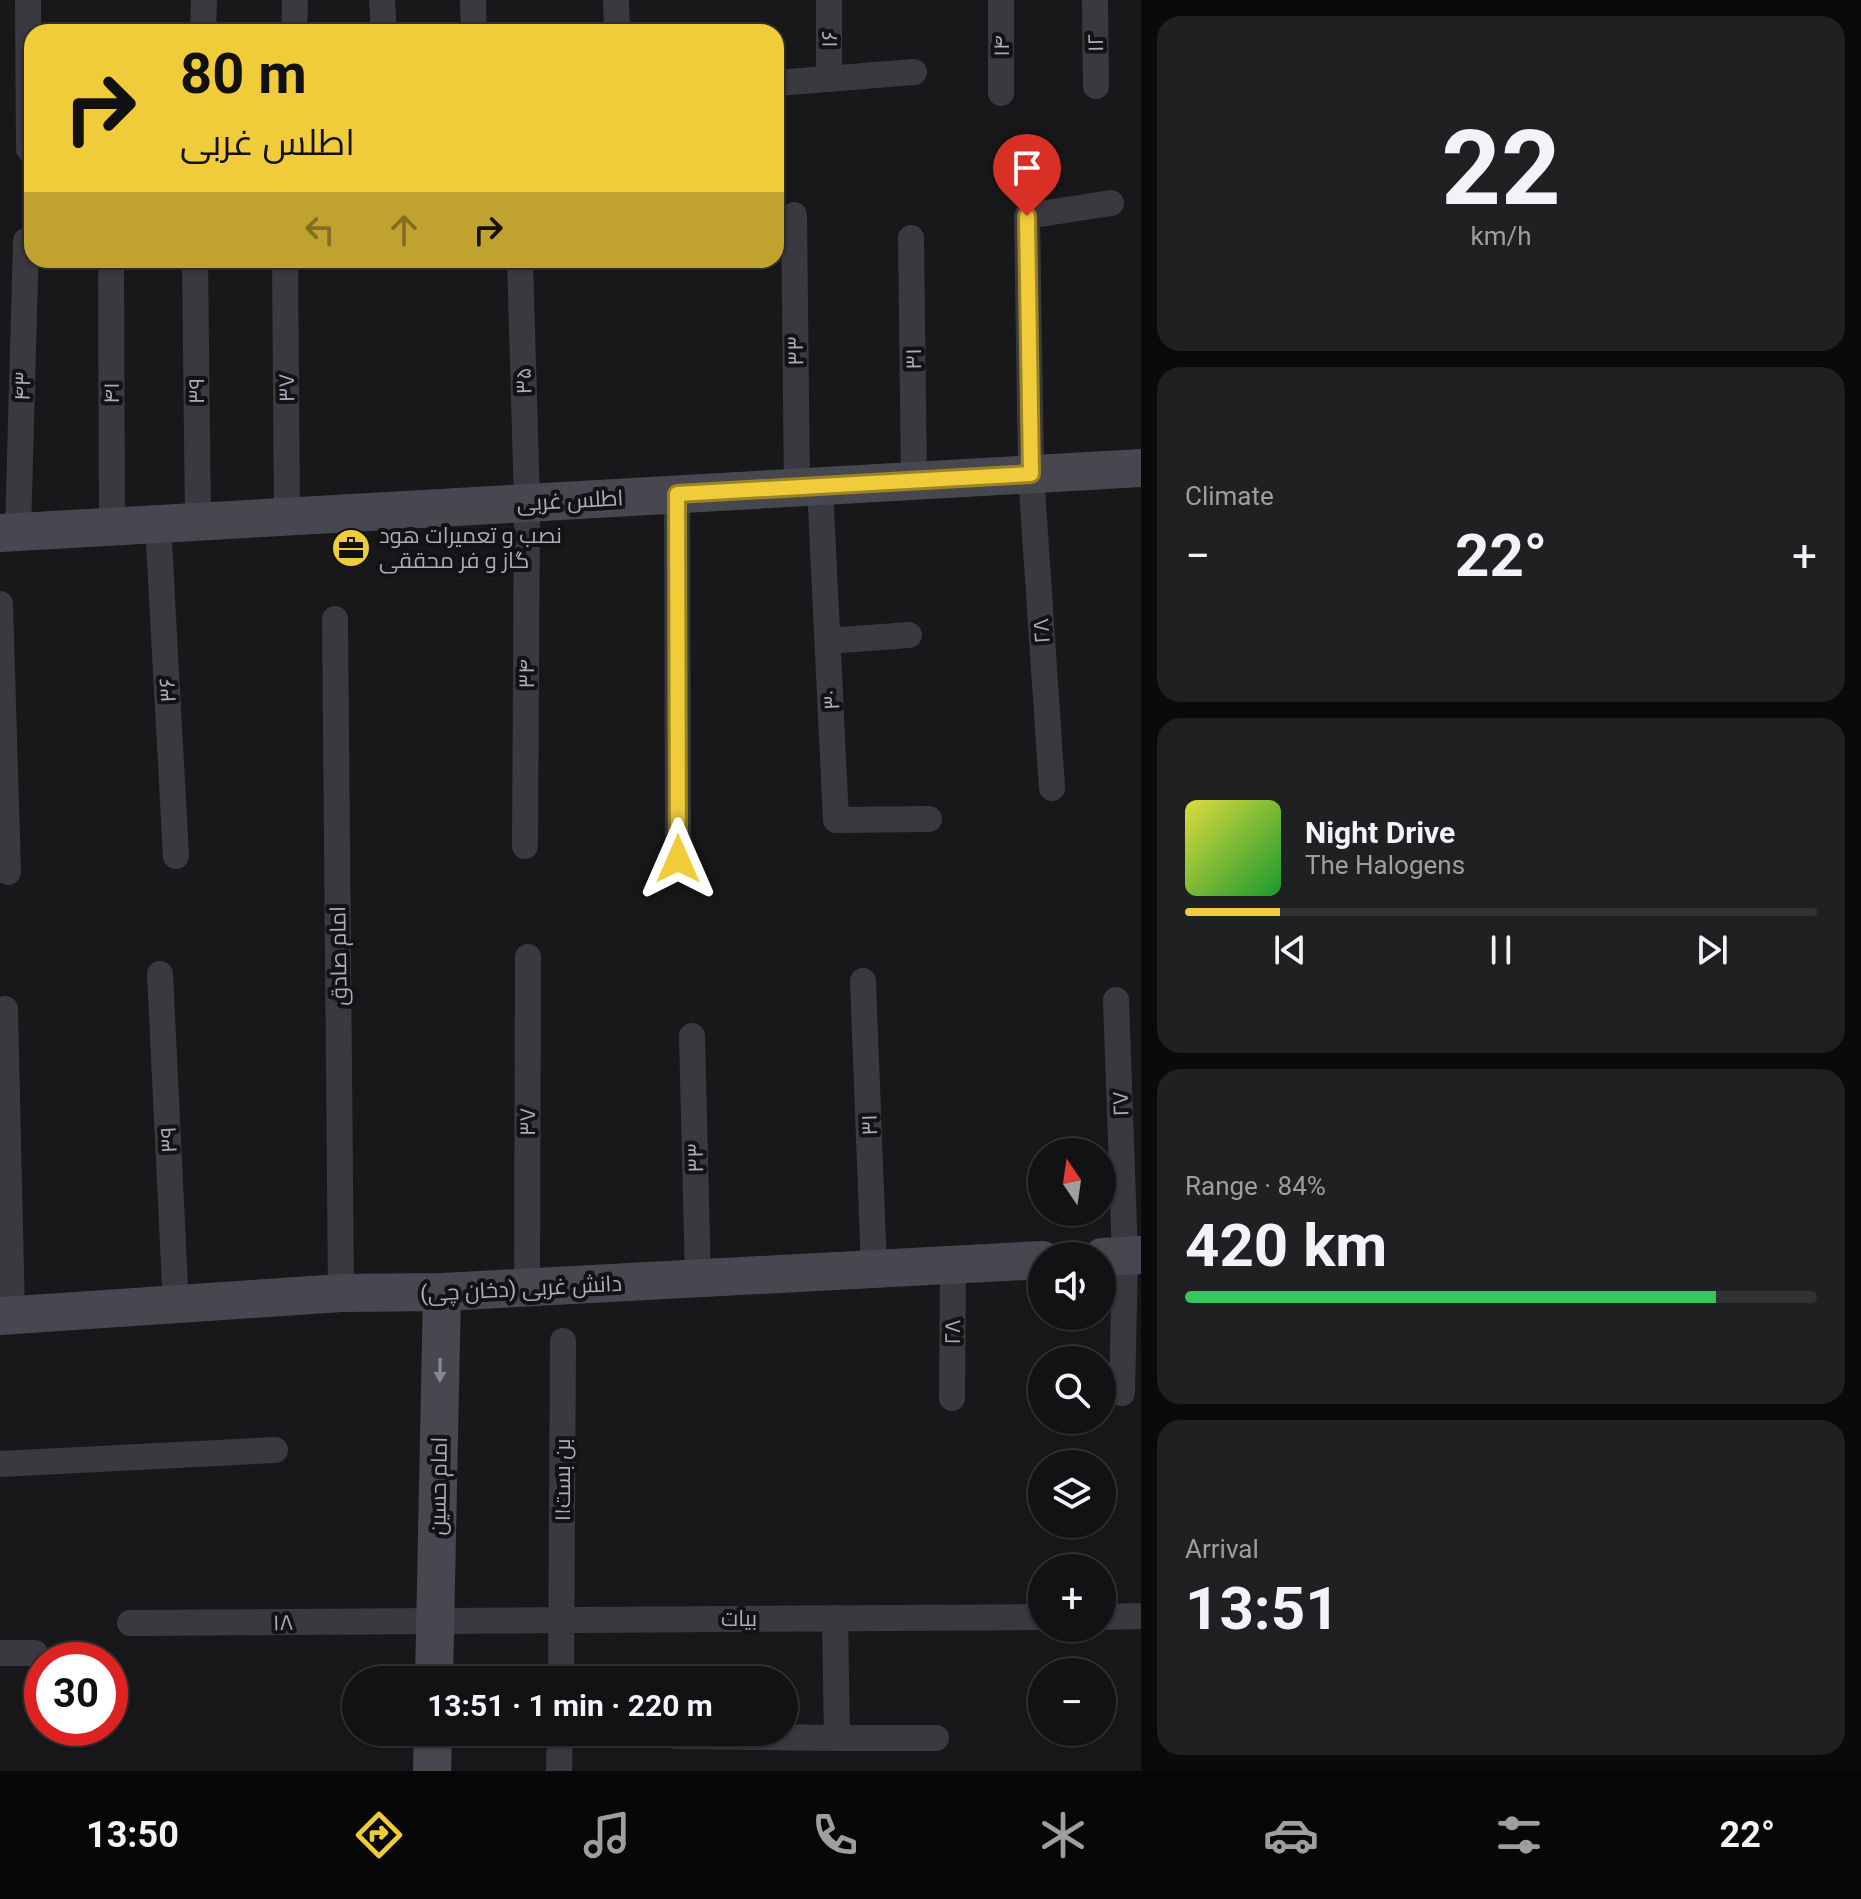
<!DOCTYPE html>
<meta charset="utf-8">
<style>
:root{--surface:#121214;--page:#1f2022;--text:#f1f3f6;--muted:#9c9ea0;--line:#313234;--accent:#f0cb3a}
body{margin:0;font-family:Roboto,Cairo,sans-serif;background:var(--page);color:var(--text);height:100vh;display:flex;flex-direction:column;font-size:30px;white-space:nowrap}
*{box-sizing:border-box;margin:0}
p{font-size:26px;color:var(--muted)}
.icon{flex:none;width:44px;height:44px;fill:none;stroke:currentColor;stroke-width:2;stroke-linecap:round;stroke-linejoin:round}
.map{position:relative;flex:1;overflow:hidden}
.drawer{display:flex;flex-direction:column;gap:16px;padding:16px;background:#0a0a0b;width:720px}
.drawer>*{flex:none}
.hud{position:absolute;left:24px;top:24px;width:760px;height:244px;border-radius:24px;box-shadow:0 2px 6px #0004,0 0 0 2px var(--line);background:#f0cb3a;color:#111;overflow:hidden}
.needle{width:52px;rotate:347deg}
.fabs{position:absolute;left:1028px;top:1138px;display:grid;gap:16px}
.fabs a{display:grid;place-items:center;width:88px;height:88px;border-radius:50%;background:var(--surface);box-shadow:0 2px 6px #0004,0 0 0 2px var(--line);font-size:40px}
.speed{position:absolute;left:24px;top:1642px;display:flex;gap:16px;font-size:40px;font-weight:700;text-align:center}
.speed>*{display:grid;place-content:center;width:104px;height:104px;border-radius:50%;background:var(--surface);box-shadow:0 2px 6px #0004,0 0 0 2px var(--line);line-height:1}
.speed .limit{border:12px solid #d22;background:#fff;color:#111}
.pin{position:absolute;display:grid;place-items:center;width:68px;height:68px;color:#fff;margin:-82px -34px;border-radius:50% 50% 50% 0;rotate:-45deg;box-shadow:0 0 8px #0007}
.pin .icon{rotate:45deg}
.me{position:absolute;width:88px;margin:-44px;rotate:0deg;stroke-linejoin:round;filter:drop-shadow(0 0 6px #0008)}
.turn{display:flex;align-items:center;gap:28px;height:168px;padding:0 24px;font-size:36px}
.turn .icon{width:104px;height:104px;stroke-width:2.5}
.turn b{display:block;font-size:56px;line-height:68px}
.lanes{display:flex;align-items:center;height:76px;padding:0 24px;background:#0003;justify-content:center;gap:40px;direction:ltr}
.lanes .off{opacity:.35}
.big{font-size:60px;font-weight:700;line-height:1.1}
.drawer .widget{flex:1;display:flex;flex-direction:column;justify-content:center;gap:12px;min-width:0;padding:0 28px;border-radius:24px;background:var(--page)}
.drawer .dial{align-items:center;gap:0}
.dial b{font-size:104px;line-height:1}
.song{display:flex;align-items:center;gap:24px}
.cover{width:96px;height:96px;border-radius:12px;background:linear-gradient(135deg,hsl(60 70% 55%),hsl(130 70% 35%))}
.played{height:8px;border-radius:4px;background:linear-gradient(90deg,var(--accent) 15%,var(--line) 15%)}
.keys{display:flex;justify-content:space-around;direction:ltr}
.heat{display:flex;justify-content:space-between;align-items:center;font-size:44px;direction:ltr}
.charge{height:12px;border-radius:6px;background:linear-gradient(90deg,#34c759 84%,var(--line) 0)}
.trip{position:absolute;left:342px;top:1666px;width:456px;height:80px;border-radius:40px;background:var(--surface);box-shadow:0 2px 6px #0004,0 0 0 2px var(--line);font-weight:700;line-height:80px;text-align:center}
.dock{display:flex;height:128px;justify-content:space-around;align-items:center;background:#070708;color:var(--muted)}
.dock .icon{width:56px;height:56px}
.dock .selected{color:var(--accent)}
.dock b{font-size:36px;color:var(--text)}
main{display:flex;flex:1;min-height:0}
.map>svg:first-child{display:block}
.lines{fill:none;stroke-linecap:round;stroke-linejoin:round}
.street{stroke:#39393f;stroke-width:26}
.secondary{stroke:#47484f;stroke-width:38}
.oneway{fill:#878a95}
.route-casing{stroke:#9c8426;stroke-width:20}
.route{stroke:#f0cb3a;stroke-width:14}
.labels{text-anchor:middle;stroke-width:8;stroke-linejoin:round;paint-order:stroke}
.street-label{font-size:22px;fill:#aaadba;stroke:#131315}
.poi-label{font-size:22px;fill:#aaadba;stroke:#131315;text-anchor:start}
</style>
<main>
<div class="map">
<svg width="1141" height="1771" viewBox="0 0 1141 1771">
<rect width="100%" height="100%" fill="#18181a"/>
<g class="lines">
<!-- street -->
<path class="street" d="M28,0l1,149
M382,0l2,32
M473,0l1,32
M616,0l1,32
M829,0v79
M1095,0l1,86
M203,32l1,-32
M294,32l1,-32
M776,83l138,-11
M1001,93v-93
M794,215l3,272
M911,238l3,243
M111,260l1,266
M195,260l3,261
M285,260l2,256
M520,260l7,242 -2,344
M820,486l16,334 93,-1
M677,494l1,365
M158,524l18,332
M18,531l8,-290
M0,604l8,268
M335,619l6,674
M828,641l81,-6
M1052,788l-21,-314 -4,-258 84,-13
M160,974l16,333
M863,981l11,288
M1116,1000l9,256 -3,137
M5,1009l7,306
M692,1036l6,243
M527,1288l1,-331
M952,1398l1,-133
M0,1464l275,-14
M1102,1617l39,-1
M835,1618l2,120h99
M130,1623l912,-6
M0,1653h35
M561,1680l2,-339
M675,1736l162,2
M559,1771l1,-39"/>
<!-- secondary -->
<path class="secondary" d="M0,533l1141,-65
M1102,1257l39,-2
M0,1316l341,-23 101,-1 600,-32
M434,1680l8,-388
M432,1771l1,-39"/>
</g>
<!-- one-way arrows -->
<defs><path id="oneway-solid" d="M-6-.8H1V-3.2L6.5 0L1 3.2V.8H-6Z" transform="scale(2)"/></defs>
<use class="oneway" href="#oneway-solid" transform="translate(440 1370) rotate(91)"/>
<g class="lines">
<defs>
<path id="route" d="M678,859l-1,-365 354,-20 -4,-258"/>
</defs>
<!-- route casing -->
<use href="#route" class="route-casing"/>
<!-- route -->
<use href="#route" class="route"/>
</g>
<!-- icons -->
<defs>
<symbol id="office-disc" viewBox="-11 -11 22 22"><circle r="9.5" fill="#f0cb3a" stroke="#131315"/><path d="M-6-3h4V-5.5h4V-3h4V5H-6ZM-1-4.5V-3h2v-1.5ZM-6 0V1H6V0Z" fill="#111"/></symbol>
</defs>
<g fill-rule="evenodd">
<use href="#office-disc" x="329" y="526" width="44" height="44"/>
</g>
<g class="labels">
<!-- street labels -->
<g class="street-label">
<text transform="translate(829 39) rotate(-90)" y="8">۱۶</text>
<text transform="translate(1095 43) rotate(-91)" y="8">۱۲</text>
<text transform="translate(1001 46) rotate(-90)" y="8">۱۴</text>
<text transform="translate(795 351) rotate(-91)" y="8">۳۳</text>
<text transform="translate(913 359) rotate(-91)" y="8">۳۱</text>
<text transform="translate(523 381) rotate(-92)" y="8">۳۵</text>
<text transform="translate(22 386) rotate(-88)" y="8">۴۳</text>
<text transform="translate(286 388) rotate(-91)" y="8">۳۷</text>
<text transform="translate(196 391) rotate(-90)" y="8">۳۹</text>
<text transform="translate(111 393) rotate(-90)" y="8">۴۱</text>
<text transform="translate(570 500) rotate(-3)" y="8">اطلس غربی</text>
<text transform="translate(1041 631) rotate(-94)" y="8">۲۸</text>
<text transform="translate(526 674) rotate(-90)" y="8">۳۴</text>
<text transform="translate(167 690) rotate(-93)" y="8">۳۶</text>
<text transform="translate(831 700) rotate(-93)" y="8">۳۰</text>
<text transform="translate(338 956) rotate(-91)" y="8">امام صادق</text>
<text transform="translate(1120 1104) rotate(-92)" y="8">۲۷</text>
<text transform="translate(527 1122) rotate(-90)" y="8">۳۷</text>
<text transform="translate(869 1125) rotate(-92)" y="8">۳۱</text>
<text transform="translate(168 1140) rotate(-93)" y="8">۳۹</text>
<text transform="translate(695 1158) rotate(-91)" y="8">۳۳</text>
<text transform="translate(521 1288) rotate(-3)" y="8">دانش غربی (دخان چی)</text>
<text transform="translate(952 1332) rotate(-89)" y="8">۲۸</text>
<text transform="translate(562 1480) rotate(-90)" y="8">بن بست۱۱</text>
<text transform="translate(438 1486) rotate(-89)" y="8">امام حسین</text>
<text x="739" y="1626">بیات</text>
<text transform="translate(283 1622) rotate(-1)" y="8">۱۸</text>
</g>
<!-- poi labels -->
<g class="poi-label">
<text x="379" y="543">نصب و تعمیرات هود<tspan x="379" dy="25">گاز و فر محققی</tspan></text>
</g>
</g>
</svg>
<div class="fabs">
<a><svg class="needle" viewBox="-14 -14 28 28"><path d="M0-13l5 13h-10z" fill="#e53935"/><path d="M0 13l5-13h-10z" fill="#9c9ea0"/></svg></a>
<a><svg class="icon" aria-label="sound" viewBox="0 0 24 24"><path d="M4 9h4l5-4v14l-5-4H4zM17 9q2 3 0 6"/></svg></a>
<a><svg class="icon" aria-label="search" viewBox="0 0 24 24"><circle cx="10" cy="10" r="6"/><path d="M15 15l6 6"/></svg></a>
<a><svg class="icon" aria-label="layers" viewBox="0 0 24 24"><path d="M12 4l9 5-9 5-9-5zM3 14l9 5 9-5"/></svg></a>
<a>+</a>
<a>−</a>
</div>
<div class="speed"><div class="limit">30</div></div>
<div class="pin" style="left:1027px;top:216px;background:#d93025"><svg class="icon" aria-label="arrive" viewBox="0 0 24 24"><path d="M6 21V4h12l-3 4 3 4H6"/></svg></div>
<svg class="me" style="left:678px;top:859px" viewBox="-20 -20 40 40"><path d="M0-17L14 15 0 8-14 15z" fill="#f0cb3a" stroke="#fff" stroke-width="4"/></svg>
<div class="trip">13:51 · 1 min · 220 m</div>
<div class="hud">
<div class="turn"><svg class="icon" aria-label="right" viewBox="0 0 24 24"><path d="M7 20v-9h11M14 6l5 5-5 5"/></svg><div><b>80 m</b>اطلس غربی</div></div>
<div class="lanes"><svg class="icon off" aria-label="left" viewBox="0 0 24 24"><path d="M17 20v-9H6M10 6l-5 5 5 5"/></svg><svg class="icon off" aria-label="ahead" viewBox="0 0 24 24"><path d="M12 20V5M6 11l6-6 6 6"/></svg><svg class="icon" aria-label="right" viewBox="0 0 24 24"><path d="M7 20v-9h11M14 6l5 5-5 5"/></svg></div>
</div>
</div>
<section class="drawer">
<div class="widget dial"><b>22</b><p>km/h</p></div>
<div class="widget"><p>Climate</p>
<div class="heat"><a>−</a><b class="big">22°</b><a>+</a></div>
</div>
<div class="widget">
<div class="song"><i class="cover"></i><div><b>Night Drive</b><p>The Halogens</p></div></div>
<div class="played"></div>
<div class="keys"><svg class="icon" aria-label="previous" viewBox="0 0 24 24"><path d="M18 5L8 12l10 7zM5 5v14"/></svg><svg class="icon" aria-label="pause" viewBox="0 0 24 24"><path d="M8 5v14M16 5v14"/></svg><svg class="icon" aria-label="next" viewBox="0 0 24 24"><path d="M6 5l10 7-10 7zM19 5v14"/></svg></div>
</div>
<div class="widget"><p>Range · 84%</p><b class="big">420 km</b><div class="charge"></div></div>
<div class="widget"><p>Arrival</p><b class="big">13:51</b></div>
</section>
</main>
<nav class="dock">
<b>13:50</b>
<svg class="icon selected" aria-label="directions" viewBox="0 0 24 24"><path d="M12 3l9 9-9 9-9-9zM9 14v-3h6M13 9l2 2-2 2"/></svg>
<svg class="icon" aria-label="music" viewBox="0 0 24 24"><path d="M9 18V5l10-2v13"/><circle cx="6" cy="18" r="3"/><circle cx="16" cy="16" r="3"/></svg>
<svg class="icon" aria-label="phone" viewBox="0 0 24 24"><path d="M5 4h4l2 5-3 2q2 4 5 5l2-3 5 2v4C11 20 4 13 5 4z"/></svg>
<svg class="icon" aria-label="climate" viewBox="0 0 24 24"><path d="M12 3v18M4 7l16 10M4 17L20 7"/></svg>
<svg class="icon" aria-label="car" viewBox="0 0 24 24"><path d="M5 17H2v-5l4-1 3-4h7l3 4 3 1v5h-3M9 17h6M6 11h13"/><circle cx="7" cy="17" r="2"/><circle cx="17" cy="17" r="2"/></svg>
<svg class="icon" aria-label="filters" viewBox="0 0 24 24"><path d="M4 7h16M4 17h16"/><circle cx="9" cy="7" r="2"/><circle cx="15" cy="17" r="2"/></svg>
<b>22°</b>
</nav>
